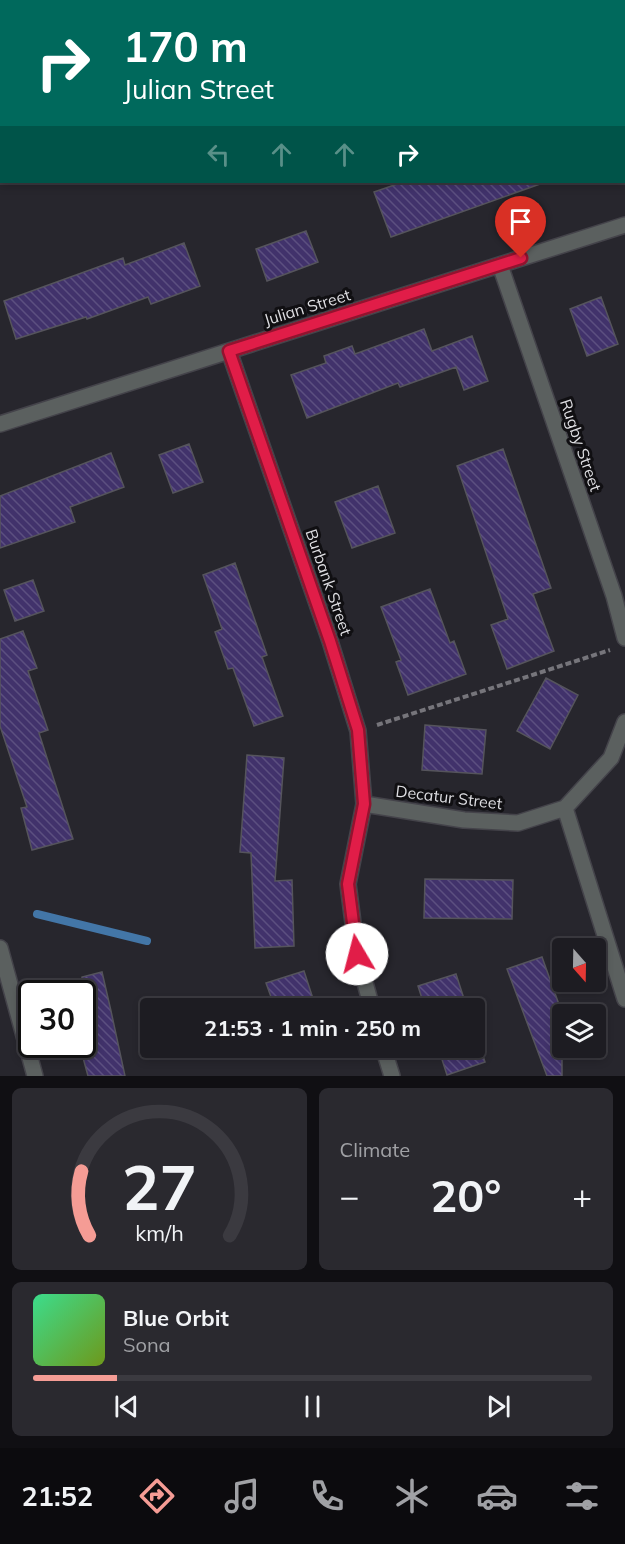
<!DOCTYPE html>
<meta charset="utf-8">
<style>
:root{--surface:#1d1c22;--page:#2a292f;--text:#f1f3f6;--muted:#a0a1a5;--line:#3b3a40;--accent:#f59c95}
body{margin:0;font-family:Mulish,sans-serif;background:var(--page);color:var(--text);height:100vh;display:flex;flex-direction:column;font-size:22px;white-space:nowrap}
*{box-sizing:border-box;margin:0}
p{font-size:20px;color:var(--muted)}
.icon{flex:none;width:33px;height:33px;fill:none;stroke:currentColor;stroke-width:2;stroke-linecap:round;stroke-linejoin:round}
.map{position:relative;height:1076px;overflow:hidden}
.drawer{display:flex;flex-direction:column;gap:12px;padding:12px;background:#100f13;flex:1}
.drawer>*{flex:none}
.hud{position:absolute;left:0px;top:0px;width:626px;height:183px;box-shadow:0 3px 9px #0003,0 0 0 2px var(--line);background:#00695c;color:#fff;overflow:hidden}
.needle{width:39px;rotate:160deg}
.controls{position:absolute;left:552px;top:938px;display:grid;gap:12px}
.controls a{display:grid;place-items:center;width:54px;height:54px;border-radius:6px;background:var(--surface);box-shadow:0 3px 9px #0003,0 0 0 2px var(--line);font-size:30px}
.speed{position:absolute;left:18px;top:980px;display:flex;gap:12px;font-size:30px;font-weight:700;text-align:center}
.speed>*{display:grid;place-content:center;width:78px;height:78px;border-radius:50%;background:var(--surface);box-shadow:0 3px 9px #0003,0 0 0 2px var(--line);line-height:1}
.speed .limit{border:3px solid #111;border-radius:9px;background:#fff;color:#111}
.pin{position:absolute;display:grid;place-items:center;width:51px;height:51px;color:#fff;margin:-62px -26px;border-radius:50% 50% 50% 0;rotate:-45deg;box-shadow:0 0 6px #0007}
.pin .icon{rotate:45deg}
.me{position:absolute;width:66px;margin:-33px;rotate:352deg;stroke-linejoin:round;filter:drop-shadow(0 0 4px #0008)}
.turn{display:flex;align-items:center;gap:21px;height:126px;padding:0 24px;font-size:27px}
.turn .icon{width:78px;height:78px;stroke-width:2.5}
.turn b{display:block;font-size:42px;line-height:51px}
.lanes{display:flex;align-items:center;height:57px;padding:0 24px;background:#0003;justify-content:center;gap:30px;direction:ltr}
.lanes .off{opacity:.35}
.big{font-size:45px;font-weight:700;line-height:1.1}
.drawer .card{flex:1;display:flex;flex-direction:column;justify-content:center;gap:9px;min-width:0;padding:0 21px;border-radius:9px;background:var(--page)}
.drawer .dial{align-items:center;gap:0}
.dial svg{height:156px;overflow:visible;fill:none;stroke:var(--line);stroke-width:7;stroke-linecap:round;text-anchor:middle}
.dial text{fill:var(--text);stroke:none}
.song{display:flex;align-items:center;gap:18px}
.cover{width:72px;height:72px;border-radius:9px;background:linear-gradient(135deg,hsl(150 70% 55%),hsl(80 70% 35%))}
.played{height:6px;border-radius:3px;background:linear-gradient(90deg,var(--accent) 15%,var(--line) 15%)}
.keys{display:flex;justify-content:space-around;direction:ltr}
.heat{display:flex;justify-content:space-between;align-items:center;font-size:33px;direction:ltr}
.drawer .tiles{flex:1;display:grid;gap:12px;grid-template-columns:1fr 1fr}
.card:last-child{grid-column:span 2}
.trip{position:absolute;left:140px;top:998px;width:345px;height:60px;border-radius:6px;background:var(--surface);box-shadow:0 3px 9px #0003,0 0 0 2px var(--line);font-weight:700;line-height:60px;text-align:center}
.tabs{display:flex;height:96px;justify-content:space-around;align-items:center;background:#0c0b0e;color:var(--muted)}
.tabs .icon{width:42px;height:42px}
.tabs .selected{color:var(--accent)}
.tabs b{font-size:27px;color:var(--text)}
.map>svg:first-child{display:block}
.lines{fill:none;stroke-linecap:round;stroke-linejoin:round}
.stream{stroke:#4376a7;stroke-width:8}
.building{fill:url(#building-back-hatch);stroke:#55545c;stroke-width:1.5}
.minor-casing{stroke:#44434a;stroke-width:18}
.path{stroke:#76757b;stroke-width:4;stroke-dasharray:6 3;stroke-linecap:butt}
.minor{stroke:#5b605f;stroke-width:15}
.route-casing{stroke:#92132f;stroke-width:15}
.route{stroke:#e11d48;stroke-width:10}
.labels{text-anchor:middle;stroke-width:6;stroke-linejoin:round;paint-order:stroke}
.street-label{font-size:16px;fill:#dedee2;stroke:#100f12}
</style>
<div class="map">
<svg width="625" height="1076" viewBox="0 0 625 1076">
<defs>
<pattern id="building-back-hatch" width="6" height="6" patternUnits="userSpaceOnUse" patternTransform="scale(1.5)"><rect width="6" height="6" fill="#41326b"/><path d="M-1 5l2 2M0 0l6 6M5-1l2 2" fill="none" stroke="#5c4f80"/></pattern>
</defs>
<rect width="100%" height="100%" fill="#27262d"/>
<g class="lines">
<!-- stream -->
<path class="stream" d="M37,914l110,27"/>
</g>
<!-- building -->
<path class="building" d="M403,182h136l1,2 -149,53 -17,-45z
M306,231l12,31 -51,19 -11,-32z
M184,243l16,43 -49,18 -3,-7 -61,22 -1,-2 -70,22 -12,-38 119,-43 2,7z
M601,297l17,47 -31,12 -17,-47z
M424,329l8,22 40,-15 16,45 -24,9 -8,-23 -56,20 -2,-4 -91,35 -16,-43 35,-12 -2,-7 28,-10 3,8z
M189,444l14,38 -30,11 -14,-38z
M503,449l48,139 -18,6 21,57 -47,18 -16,-44 17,-6 -51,-153z
M111,453l13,34 -54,20 5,15 -75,26v-52z
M378,486l17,47 -43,15 -17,-46z
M235,563l32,92 -5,2 21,59 -29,10 -21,-58 -5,1 -13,-37 7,-3 -19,-54z
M33,580l11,31 -29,10 -11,-31z
M430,589l20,54 4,-2 12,33 -58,21 -12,-33 5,-2 -20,-53z
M23,631l14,37 -9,3 20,59 -9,3 34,106 -41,11 -11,-42 6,-1 -27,-81v-87z
M546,678l32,17 -28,54 -33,-18z
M425,725l61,5 -4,44 -60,-4z
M247,755l37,3 -9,123 17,-1 2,66 -39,2 -4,-95 -11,-1z
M425,879l88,1 -1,39 -88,-1z
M542,957l20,56v63h-15l-40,-107z
M304,971l12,37h-41l-9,-25z
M102,972l9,39 14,65h-37l-6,-22v-77z
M456,974l11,34h-42l-7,-22z
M438,1047h42l5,15 -38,13z"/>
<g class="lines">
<defs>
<path id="minor" d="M500,265l114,331 11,42
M229,351l101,290 28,90 6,73 -16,80 9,70 15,54
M0,424l625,-199
M364,804l100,16 54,3 47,-15 46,-50 14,-36
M565,808l60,191
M0,948l35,128
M383,1047l9,29"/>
</defs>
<!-- minor casing -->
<use href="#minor" class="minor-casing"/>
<!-- path -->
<path class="path" d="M377,725l233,-75"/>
<!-- minor -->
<use href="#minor" class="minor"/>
</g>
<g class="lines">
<defs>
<path id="route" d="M357,954l-9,-70 16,-80 -6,-74 -28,-89 -101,-290 292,-93"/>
</defs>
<!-- route casing -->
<use href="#route" class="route-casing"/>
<!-- route -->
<use href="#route" class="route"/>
</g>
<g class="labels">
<!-- street labels -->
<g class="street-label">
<text transform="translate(307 307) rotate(-17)" y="6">Julian Street</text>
<text transform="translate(581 445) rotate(71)" y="6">Rugby Street</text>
<text transform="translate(329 582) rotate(71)" y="6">Burbank Street</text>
<text transform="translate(449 797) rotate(7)" y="6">Decatur Street</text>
</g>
</g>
</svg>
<div class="controls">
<a><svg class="needle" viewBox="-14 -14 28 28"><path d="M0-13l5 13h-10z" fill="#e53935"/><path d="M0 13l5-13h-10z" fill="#a0a1a5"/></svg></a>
<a><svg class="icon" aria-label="layers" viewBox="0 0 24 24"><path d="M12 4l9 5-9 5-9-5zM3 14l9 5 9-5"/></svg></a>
</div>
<div class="speed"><div class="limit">30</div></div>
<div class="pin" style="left:521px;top:258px;background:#d93025"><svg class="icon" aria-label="arrive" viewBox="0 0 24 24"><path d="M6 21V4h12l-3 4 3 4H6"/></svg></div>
<svg class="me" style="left:357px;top:954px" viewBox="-20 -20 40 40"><circle r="19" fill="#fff"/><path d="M0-13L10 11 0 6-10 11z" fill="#e11d48"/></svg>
<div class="trip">21:53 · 1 min · 250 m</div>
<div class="hud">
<div class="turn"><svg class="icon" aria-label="right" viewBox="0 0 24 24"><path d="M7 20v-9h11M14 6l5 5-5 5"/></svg><div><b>170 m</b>Julian Street</div></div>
<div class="lanes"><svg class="icon off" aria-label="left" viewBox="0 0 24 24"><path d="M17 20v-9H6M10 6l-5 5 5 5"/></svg><svg class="icon off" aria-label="ahead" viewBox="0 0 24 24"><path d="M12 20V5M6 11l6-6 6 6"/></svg><svg class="icon off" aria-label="ahead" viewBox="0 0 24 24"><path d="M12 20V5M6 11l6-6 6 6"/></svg><svg class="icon" aria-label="right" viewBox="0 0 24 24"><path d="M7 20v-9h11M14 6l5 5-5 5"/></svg></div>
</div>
</div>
<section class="drawer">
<div class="tiles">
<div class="card dial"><svg viewBox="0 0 100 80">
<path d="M14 69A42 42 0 1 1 86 69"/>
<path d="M14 69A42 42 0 0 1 10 36" stroke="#f59c95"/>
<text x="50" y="56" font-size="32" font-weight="700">27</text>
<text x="50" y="72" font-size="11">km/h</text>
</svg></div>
<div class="card"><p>Climate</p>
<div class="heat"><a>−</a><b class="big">20°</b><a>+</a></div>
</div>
<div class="card">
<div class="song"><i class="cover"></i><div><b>Blue Orbit</b><p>Sona</p></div></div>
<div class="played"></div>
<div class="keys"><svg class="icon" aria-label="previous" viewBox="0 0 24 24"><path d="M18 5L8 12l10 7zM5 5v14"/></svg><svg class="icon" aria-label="pause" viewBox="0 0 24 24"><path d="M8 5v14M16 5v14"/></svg><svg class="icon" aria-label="next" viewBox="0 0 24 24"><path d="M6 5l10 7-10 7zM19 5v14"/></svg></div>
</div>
</div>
</section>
<nav class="tabs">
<b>21:52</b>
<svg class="icon selected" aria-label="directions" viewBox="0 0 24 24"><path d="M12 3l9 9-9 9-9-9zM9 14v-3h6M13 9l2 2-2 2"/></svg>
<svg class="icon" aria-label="music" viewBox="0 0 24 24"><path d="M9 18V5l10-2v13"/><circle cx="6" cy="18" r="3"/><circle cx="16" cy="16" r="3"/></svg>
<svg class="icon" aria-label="phone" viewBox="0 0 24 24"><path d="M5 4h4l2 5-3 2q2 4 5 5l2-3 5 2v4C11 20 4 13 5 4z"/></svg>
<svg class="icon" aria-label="climate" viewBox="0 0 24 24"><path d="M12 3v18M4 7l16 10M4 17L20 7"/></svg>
<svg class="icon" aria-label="car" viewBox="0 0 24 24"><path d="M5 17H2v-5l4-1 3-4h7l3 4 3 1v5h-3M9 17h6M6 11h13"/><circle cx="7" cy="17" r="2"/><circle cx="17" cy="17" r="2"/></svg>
<svg class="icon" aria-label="filters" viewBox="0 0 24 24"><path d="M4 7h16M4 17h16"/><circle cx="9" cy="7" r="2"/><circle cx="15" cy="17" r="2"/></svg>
</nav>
